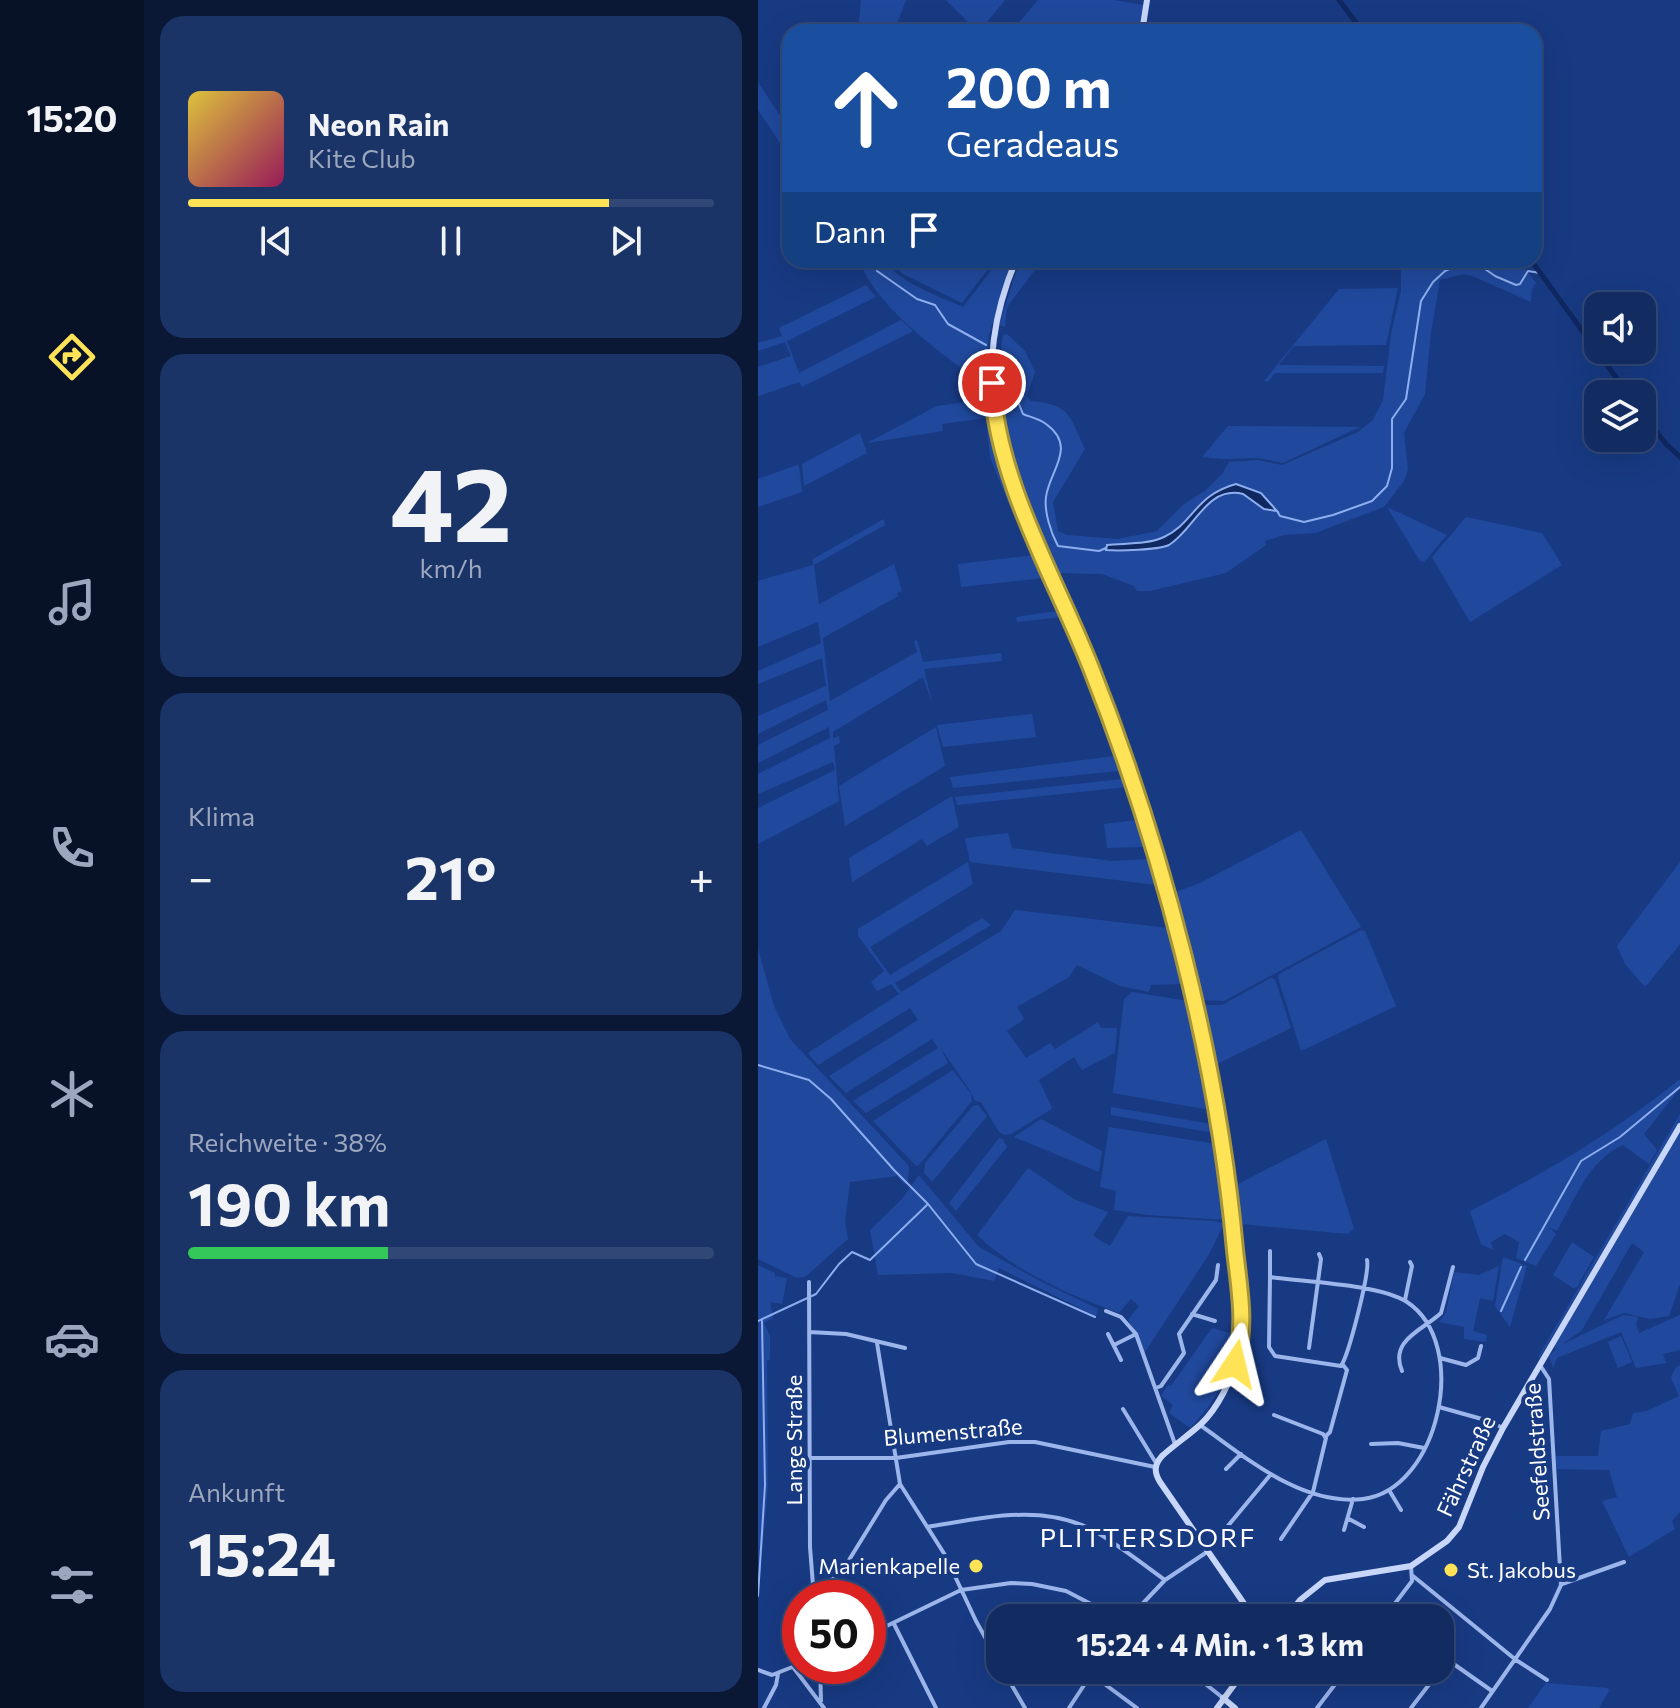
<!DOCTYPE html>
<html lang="de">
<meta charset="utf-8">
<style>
:root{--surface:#122c62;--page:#1b3468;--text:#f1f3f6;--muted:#9ca7be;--line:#314877;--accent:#ffe357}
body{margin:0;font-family:Commissioner,sans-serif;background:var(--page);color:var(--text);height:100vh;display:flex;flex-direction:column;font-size:30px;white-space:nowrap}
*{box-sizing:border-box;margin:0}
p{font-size:26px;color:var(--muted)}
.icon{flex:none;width:44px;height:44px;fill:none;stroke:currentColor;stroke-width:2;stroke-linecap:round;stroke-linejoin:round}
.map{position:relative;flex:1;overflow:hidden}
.details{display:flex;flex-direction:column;gap:16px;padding:16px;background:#0a1836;width:614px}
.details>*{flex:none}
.guide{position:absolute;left:24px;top:24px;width:760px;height:244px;border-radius:24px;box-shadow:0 8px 32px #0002,0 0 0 2px var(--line);background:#1a4fa0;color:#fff;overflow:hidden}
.fabs{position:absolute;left:826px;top:292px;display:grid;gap:16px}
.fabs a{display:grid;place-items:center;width:72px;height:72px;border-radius:16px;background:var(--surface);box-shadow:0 8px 32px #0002,0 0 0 2px var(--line);font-size:40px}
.speed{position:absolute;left:24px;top:1580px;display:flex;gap:16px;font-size:40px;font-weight:700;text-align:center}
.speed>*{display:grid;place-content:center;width:104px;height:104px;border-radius:50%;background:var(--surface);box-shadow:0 8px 32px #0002,0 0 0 2px var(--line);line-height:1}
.speed .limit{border:12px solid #d22;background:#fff;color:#111}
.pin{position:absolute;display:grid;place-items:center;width:68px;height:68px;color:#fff;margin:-34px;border:4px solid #fff;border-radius:50%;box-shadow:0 2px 8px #0007}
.me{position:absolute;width:88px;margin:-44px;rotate:10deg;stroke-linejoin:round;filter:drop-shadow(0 0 6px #0008)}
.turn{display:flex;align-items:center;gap:28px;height:168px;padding:0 32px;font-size:36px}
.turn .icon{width:104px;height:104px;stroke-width:2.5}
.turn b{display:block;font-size:56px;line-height:68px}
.then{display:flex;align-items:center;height:76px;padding:0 32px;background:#0003;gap:16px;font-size:30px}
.big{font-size:60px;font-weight:700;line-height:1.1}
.details .card{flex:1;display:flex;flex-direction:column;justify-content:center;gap:12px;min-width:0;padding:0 28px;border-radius:24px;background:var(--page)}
.details .dial{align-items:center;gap:0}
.dial b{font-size:104px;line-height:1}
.song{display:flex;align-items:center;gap:24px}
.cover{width:96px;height:96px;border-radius:12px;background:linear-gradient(135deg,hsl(50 70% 55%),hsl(330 70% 35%))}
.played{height:8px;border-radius:4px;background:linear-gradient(90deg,var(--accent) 80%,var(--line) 80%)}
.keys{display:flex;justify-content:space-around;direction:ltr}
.heat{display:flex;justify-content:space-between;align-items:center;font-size:44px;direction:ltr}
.charge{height:12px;border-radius:6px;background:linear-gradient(90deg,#34c759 38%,var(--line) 0)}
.trip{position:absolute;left:228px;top:1604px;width:468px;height:80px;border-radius:24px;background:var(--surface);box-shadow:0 8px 32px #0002,0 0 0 2px var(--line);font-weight:700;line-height:80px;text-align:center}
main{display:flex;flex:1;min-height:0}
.dock{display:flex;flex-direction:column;width:144px;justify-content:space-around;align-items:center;background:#071227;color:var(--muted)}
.dock .icon{width:56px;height:56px}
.dock .current{color:var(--accent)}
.dock b{font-size:36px;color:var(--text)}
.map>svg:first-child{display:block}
.green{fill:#20499d;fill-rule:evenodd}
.water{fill:#0f2861;stroke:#8eafef;stroke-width:2}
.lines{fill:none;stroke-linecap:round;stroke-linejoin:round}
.stream{stroke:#8eafef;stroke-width:2}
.canal{stroke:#0f2861;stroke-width:5}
.street{stroke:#9cb6ec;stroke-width:4}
.secondary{stroke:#c8d7f9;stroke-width:6}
.route-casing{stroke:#a69439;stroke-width:20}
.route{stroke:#ffe357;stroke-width:14}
.poi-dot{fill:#ffe357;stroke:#183a83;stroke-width:3}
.labels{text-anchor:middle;stroke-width:8;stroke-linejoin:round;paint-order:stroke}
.street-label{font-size:22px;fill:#fff;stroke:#183a83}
.poi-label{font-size:22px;fill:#fff;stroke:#183a83;text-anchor:end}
.quarter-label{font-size:26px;letter-spacing:2px;fill:#fff;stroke:#183a83}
</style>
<main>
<nav class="dock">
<b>15:20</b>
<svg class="icon current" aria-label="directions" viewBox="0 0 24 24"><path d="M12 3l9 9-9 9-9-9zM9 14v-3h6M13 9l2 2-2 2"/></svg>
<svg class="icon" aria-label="music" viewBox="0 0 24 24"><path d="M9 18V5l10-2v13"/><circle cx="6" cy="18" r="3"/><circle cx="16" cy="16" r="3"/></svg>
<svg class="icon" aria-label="phone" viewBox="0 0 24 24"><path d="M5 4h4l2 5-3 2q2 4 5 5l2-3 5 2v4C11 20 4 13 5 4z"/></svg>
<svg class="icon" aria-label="climate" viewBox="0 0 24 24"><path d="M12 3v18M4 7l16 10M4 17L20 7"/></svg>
<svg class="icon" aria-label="car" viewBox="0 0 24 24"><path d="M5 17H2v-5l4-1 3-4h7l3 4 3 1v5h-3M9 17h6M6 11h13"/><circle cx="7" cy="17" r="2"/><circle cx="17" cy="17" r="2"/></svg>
<svg class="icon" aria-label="filters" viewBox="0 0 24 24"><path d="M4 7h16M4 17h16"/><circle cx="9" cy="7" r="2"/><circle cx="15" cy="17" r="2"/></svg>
</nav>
<section class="details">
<div class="card">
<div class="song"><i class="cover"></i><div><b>Neon Rain</b><p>Kite Club</p></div></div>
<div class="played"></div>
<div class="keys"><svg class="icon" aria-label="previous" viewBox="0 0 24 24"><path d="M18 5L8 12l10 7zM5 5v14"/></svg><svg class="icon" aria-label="pause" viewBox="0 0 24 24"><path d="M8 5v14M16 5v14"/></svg><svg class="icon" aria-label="next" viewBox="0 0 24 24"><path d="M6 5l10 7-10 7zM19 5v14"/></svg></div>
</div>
<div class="card dial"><b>42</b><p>km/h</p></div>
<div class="card"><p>Klima</p>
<div class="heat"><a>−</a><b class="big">21°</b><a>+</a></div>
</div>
<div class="card"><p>Reichweite · 38%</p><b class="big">190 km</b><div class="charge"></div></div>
<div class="card"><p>Ankunft</p><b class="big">15:24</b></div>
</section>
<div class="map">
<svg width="922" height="1708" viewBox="0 0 922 1708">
<rect width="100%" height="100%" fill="#183a83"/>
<!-- green -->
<path class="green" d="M103,0h45l-12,32h-36z
M188,0h59l-26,32h-16l7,-8z
M280,0h75l31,5 -4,27h-129z
M0,82l32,49v9l-10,3 -22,-33z
M102,260h25c10,21 56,37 78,47l36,-47h15l-25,74 -3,51c-37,-24 -116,-83 -126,-125z
M131,260h106l-33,43 -59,-29z
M643,260h124l1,3 -3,3 13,17 -4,6 -1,13 -59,-26 -8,-2 -24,6 -9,52 -6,62 -21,39 4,37 -4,11 -20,26 -69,26 -31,2 -19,6 1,4 -40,28 -76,18h-13l-3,-5 -32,-12 -45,-1c-30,-84 -69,-144 -54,-238l4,-1 18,17 10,21 -8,24 4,5c40,4 38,14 54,48l-32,53 5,29 9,4 51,4 39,-8 27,-27 21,-13 17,-17 7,-12 29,-2 24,5 76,-33 15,-12 10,-20 8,-66 10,-43zM478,484l25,9 -5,12 -12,-11c-37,-9 -50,37 -76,51 -12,7 -48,2 -63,2 19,-7 43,0 62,-11 28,-16 28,-41 69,-52z
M266,262l11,8 -28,37 -2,20 -6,-2 19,-59z
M108,285l10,12 -89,44 12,32 102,-53 12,11 -111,56 -3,-5 -41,14v-29l33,-11 -6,-14 -27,9v-8l24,-7 -3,-8z
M640,288l-12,57 -92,1 -15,19 105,1 -1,7h-108l-7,9 -4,-1 75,-92z
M231,399l16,72 80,190 46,126 30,99 28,110 -4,1 -3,-13 -31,1 -2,7 -29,-6 -43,-21 -8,12 -52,30 7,12 -17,12 19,27 24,-15 5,6 43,-27 3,6h16l-2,25 -33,17 -8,-13 -35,23 13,28 -2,2 -39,24 -6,1 -6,-3 -18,-30 -6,-1 -6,-12 -29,-42 8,16 -82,50 -13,-12 85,-53 -6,-9 -86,54 -17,-17 89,-56 -8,-12 -92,57 -10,-12 91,-59 -8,-10 -14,7 -6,-9 13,-11 -26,-35v-7l110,-67 5,22 -103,63 20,28 92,-57 9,7 -96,58 6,9 100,-61 14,-21 153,18 -11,-43 -187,-23 -5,-24 43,-5 4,15 100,13 37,-2 -4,-12 -38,1 -3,-24 33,-4 -10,-33 -170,18 -2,-8 167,-18 -4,-8 -165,17 -3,-11 164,-21 -16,-49 -37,-90 -44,5 -1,-5 41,-6 -13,-33 -83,9 -3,-23 76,-9 -26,-53 -18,-45 -4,-39 -44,6 1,7 -76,12 70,-37z
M470,426l132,1 -77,36 -25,-5 -36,1 -20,-2z
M102,433l7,20 -63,33 -2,-22z
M39,465l2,2 3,25 -44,15v-28z
M629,507l60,28 -23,27 -4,-1z
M708,517l76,16 20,32 -92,57 -38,-65z
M126,519l1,6 -71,40 5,39 75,-40 8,27 -5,2 1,3 -75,42 7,63 87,-49 -3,-11 3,-1 6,22 78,-9 1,8 -78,8 8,34 -9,-26 -90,55v6l6,-2 1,7 -6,3 5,55 -81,43v-36l77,-38 -2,-8 -75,32v-20l72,-36 -1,-11 -71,36v-18l70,-35 -2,-10 -68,34v-18l68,-30 -4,-28 -64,26v-13l63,-28 -3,-21 -60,25v-66l55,-16v-6z
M274,714l4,23 -93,10 -6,-22z
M178,727l9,39 -100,60 -6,-40z
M194,796l7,31 -32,19 -5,-7 -70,43 -3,-24z
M543,830l60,97 -137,74 -25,-1 -3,-3 -26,-103 30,-11z
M922,862v82l-33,41 -3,1 -19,-22 -8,-18z
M603,930l4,1 31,75 -95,45 -23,-73 1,-4z
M0,949l16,57 16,33 119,127 -1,15 -3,4 -8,-9 -47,6 -5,39 3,18 -43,38 -8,1 -39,-19z
M513,978l4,1 16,49 -74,36 21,120 88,-45 28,90 -6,5 -107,-10 -6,-4 -13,-87 -24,-128h24z
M374,992l56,9 3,3 28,141 10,75 -81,-5 -34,-5 2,-19 -16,-4 9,-60 107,17 -2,-11 -103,-18v-8l101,17 -2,-14 -97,-17 11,-94z
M195,1070l18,24 1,7 -53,64 -3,1 -43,-45z
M922,1079v9l-36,46 13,16 -8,14 -26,-19c-34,14 -49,56 -66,86l-8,-4 7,7 -20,32 -20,-8 3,-16 -14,-8 -14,8 2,8 -12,-6 -11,-33c74,-37 146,-80 210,-132z
M220,1105l9,11 -55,66 -8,-9 1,-10 48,-57z
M922,1114v6l-141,239 -1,-2z
M283,1119l61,32 -3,21 -85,-35z
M922,1132v152l-11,32 -19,3 -26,-6 -20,7 40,-68 -12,-9 -50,87 -21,15 62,-30 15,2 -2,8 3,8 41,-18v35l-17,4 3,9 -30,5 -15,-36 -64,26 -4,10 -4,-12 7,-7 -2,-2z
M241,1138l4,1 4,8 -51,64 -7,-8z
M270,1168l46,31 34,13 -15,24 17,10 18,-30 86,5 10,3 -16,32 -63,96 -17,-32 11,-14 -8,-7 -12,14c-49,-18 -105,-42 -142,-78z
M161,1175l60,72 61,34 58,28 -2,7 -97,-48 -5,13 -42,-8 -74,2 -8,-45 32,-31z
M814,1242l22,15 -17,30 -4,1 -20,-13z
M745,1257l24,9 -17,61 -15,-21z
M0,1265l17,8v6l1,-3 11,2 -5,26 -12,-2 3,16 -9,5 6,13v23l-3,2 1,124 -10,115z
M741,1266l-6,35 -13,-3 -7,33 14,4 -1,7 -22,-3v-12l-25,-5 7,-10 8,-40 25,3z
M454,1328l21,6c-6,41 -13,64 -43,94l-21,-15 4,-8 -12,-9 7,-11 3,1z
M863,1336l11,26 -14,6 -10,-26z
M922,1365v147l-8,9 3,8 -46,28 -27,-56 15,-4 -8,-27 -52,-1 -2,-13h43l3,-25 29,-7 3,-11 14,-2 32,-15 -8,-18 4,-10z
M788,1683l62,5 1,3 -10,17h-71z"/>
<!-- water -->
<path class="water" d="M478,484l25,9 16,18 -13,-2 -21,-15c-36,-9 -49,36 -74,51 -10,5 -51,6 -63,5l1,-5c18,-2 40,0 57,-8 29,-13 31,-42 72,-53z"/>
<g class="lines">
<!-- stream -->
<path class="stream" d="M119,271l40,28 18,6 13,19 38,21
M242,353c16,11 14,18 15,35 0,9 5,18 8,26 7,3 17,5 23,10 32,23 3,47 0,73 -2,15 5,36 12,49l41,5 7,-3
M519,511l3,5 24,6 29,-7 39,-14 15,-15 5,-18v-49l14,-20 15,-98 12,-19 12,-11 20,-9 13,2 17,12 21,9 4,-1 8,-13 12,2
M0,1065l51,15 22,19 63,71 34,34 48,60 119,53
M767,1260l56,-99 39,-24 60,-50
M743,1311l20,-44
M0,1321l58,-27 23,-30 13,-12 18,8 58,-56
M0,1596l7,-111 -3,-164"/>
<!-- canal -->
<path class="canal" d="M581,0l24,32
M773,260l97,134
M884,413l24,31 14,13"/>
<!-- street -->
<path class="street" d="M512,1251v26
M51,1282l1,265 4,51
M647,1300l7,-34 -2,-4
M348,1311l15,6 15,17 39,110
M434,1314l23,7
M51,1332l37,2 59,14
M350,1334l13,26
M119,1343l23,141 45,71 31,66 24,43
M356,1345l22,-11
M551,1348l12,-89 -2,-5
M682,1358l26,7 12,-7 3,-12
M644,1371c-13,-31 21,-41 39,-58l12,-46
M398,1388l5,-2 23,-33 -5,-19 37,-54 2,-15
M681,1407l50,14 14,7
M365,1409l33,54
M516,1415l49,19 3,4 -13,54 -32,47
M442,1425c47,33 101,81 163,74 76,-9 108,-155 44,-197 -28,-18 -102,-20 -137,-25l-1,70 6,9 66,10c8,-12 29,-94 26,-106
M567,1437l5,-5 17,-62 -4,-5
M613,1444l27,-1 26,5
M52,1458h86l113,-16h26l120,25
M468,1469l15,-15
M631,1490l12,20
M591,1519l15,8
M169,1527c57,-9 118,-25 171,6 23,14 45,31 67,47
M586,1530l9,-31
M464,1533l49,-59
M655,1576l103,84 31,20
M804,1584l62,-22
M55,1586l17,-5 11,-8 45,-73 14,-16
M371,1618l36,-38 42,-28
M626,1618l28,-37 -1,-15
M136,1624l42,84
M110,1635l93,-45 50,-7 21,1 34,7 52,27
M62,1666l1,35
M35,1667l31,41
M0,1670l14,5 28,-11
M245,1670l22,38
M430,1670l35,28
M333,1674l46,34
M6,1708l12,-23 2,-11
M311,1708l25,-38
M559,1708l29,-38
M653,1708l37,-48 44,31
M723,1708l69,-99 11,-24 -12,-206 -9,-14"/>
<!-- secondary -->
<path class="secondary" d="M384,32l5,-32
M258,260c-48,114 -17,193 29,299 21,49 42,98 60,147 33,87 59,178 81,268 22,91 41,183 49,276 3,35 11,72 2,107 -5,22 -19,51 -36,67 -12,11 -27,21 -39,32 -8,9 -8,16 -2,26l94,136
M528,1618l14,-18 25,-20 86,-14 36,-25 12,-14 24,-60 20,-39 177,-302
M465,1698l12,10
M459,1708l28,-38"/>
</g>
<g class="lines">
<defs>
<path id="route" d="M234,383c5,99 63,194 99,285 71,179 127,391 144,582 4,37 12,77 0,114"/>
</defs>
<!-- route casing -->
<use href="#route" class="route-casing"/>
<!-- route -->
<use href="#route" class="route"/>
</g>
<!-- markers -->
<g class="poi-dot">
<circle cx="218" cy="1566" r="8"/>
<circle cx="693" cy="1570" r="8"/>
</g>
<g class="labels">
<!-- street labels -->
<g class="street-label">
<text transform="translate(195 1432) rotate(-5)" y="8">Blumenstraße</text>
<text transform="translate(36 1440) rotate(-90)" y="8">Lange Straße</text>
<text transform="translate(779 1452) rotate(-94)" y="8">Seefeldstraße</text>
<text transform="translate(708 1466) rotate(-65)" y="8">Fährstraße</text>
</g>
<!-- poi labels -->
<g class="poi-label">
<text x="202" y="1574">Marienkapelle</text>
<text x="709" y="1578" text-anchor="start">St. Jakobus</text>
</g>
<!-- quarter labels -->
<g class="quarter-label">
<text x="390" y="1547">PLITTERSDORF</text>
</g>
</g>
</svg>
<div class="fabs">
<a><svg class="icon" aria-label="sound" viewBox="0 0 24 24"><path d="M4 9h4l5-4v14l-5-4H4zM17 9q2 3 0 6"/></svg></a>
<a><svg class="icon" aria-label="layers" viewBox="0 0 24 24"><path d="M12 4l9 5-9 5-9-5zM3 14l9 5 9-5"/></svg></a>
</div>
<div class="speed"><div class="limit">50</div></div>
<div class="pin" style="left:234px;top:383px;background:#d93025"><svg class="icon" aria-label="arrive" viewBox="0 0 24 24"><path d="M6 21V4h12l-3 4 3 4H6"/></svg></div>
<svg class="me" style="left:477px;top:1364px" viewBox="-20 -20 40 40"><path d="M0-17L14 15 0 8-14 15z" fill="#ffe357" stroke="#fff" stroke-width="4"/></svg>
<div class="trip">15:24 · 4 Min. · 1.3 km</div>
<div class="guide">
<div class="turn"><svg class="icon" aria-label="ahead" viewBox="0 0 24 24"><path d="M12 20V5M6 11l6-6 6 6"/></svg><div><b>200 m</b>Geradeaus</div></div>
<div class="then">Dann<svg class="icon" aria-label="arrive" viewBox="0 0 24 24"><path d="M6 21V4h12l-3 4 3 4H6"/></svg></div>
</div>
</div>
</main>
